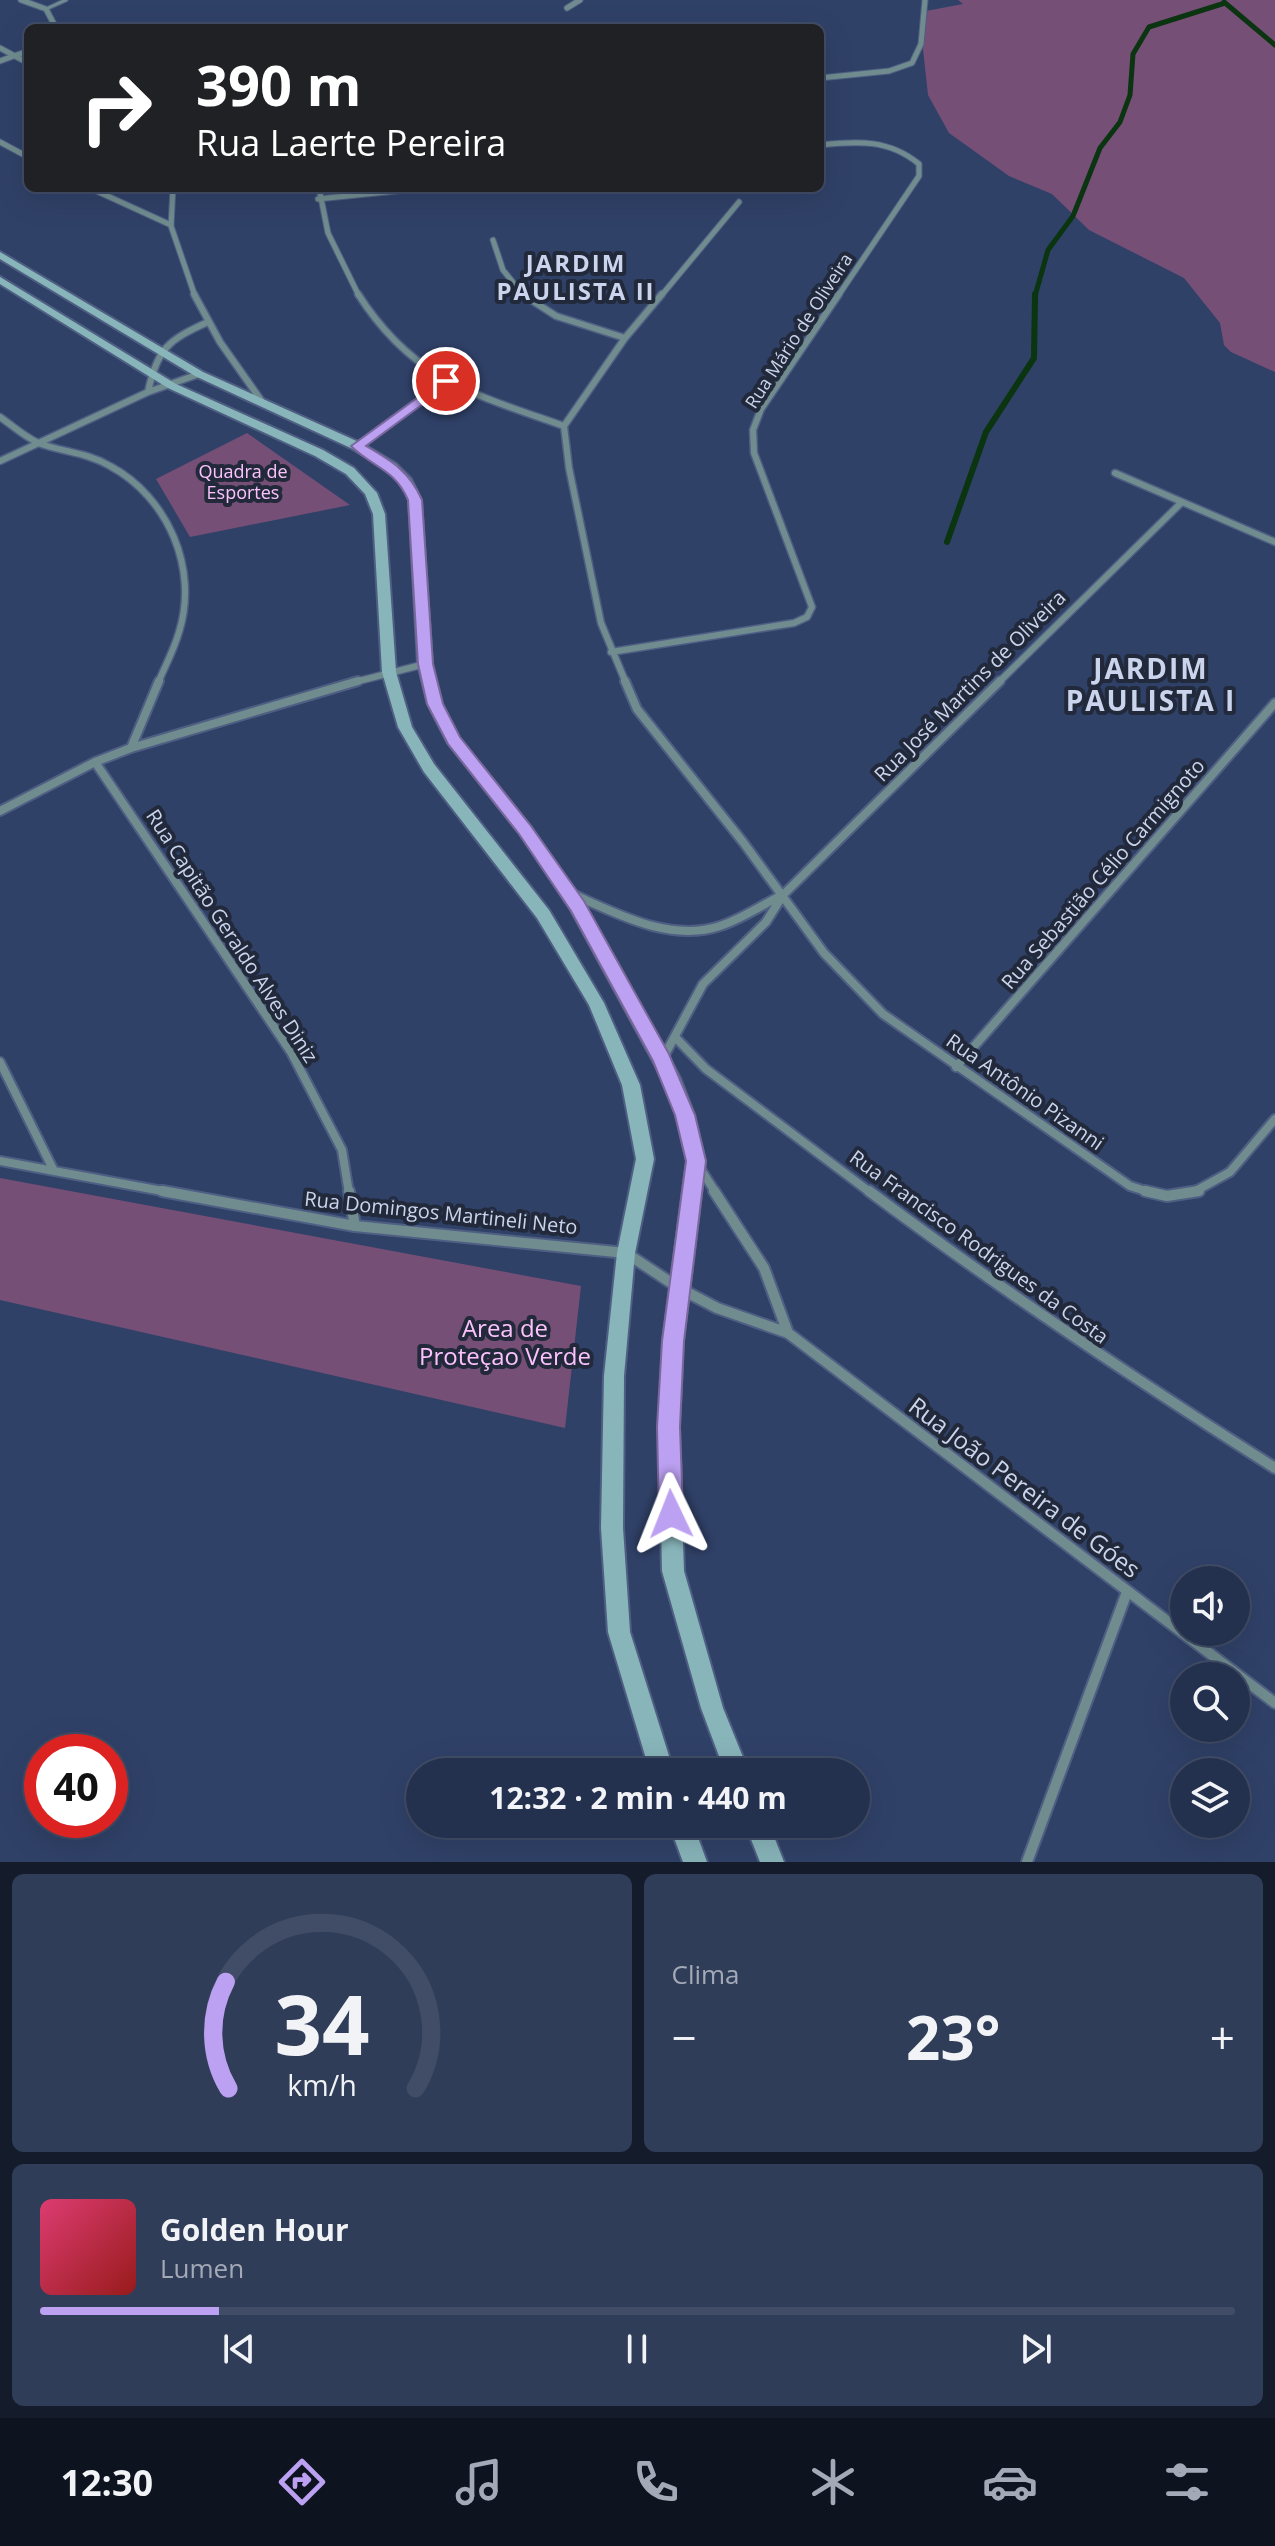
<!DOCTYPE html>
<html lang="pt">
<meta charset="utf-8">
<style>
:root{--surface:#24314e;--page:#303d58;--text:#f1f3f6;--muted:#a3a9b6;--line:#414c66;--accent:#bca0f2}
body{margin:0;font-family:"Open Sans",sans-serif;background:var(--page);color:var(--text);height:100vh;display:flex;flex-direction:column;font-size:30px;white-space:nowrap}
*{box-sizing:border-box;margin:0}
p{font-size:26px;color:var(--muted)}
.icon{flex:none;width:44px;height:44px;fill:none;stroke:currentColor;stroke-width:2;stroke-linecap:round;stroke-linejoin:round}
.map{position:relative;height:1862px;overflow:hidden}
.side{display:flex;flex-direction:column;gap:12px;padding:12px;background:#141b2b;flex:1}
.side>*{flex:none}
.banner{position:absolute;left:24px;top:24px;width:800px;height:168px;border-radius:12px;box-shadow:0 8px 32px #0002,0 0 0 2px var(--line);background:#202124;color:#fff;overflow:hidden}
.buttons{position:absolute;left:1170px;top:1566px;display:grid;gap:16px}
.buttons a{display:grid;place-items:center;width:80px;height:80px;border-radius:50%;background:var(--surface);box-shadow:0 8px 32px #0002,0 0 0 2px var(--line);font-size:40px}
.speed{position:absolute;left:24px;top:1734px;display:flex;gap:16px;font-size:40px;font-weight:700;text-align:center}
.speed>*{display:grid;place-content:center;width:104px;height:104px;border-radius:50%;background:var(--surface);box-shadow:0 8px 32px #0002,0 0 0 2px var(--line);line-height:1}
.speed .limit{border:12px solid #d22;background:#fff;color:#111}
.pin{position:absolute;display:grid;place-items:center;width:68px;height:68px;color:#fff;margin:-34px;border:4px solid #fff;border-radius:50%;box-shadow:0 2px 8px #0007}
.me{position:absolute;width:88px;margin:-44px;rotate:358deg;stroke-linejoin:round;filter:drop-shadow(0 0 6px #0008)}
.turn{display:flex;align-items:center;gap:28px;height:168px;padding:0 40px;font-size:36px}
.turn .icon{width:104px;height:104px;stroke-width:2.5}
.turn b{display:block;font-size:56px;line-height:68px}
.big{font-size:60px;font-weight:700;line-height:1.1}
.side .card{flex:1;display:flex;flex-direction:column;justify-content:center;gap:12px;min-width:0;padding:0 28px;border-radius:12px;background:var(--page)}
.side .dial{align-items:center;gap:0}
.dial svg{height:208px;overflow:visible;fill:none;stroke:var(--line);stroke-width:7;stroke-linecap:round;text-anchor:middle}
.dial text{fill:var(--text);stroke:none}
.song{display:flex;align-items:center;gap:24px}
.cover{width:96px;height:96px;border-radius:12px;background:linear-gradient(135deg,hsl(340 70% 55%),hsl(0 70% 35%))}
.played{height:8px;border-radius:4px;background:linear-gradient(90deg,var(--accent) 15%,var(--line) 15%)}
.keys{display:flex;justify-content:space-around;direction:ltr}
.heat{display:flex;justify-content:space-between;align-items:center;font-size:44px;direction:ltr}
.side .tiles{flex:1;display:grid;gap:12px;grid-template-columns:1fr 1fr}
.card:last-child{grid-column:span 2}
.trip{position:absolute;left:406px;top:1758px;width:464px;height:80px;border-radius:40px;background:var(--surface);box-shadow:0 8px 32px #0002,0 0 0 2px var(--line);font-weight:700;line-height:80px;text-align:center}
.dock{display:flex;height:128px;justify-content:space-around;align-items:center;background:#0e141f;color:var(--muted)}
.dock .icon{width:56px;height:56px}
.dock .active{color:var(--accent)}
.dock b{font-size:36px;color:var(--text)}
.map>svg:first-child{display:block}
.green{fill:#764f77}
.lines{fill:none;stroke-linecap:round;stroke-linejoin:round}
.stream-far1{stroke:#0b3410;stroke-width:5}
.stream{stroke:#0b3410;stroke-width:6}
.lane-casing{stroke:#4f5f83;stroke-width:5}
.street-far3-casing{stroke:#4f5f83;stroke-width:7}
.street-far2-casing{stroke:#4f5f83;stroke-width:9}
.street-far1-casing{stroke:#4f5f83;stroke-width:12}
.street-casing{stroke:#4f5f83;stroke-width:14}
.secondary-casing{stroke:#4f5f83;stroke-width:4}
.lane{stroke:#708c8f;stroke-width:3}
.street-far3{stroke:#708c8f;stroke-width:5}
.street-far2{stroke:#708c8f;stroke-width:6}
.street-far1{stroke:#708c8f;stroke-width:8}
.street{stroke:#708c8f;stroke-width:10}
.secondary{fill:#88b5ba;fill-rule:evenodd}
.route{fill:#bca0f2;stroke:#7a689d;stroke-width:2}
.labels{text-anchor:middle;stroke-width:8;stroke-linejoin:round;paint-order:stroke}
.far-street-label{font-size:18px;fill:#cad5ed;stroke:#21293b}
.far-park-label{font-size:18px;fill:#fbc2fc;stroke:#21293b}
.street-label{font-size:20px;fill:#cad5ed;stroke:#21293b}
.far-district-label{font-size:24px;font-weight:bold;letter-spacing:2px;fill:#cad5ed;stroke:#21293b}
.near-park-label{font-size:24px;fill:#fbc2fc;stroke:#21293b}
.near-street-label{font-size:24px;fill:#cad5ed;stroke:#21293b}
.district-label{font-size:28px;font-weight:bold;letter-spacing:2px;fill:#cad5ed;stroke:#21293b}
</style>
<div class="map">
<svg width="1275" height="1862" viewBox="0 0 1275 1862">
<rect width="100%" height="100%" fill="#304168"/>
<!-- green -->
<path class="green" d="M958,0h317v372l-44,-20 -7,-7 -4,-22 -36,-45 -95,-48 -37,-36 -43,-18 -60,-43 -21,-38 -6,-55 4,-29 37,-7z
M247,433l103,72 -160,32 -34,-58z
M0,1178l581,108 -16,142 -565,-128z"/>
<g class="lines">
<!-- stream-far1 -->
<path class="stream-far1" d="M1224,2l51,43
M1035,296l13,-46 25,-34 27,-68 20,-26 10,-27 3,-41 16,-27 76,-24"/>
<!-- stream -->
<path class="stream" d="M947,542l39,-110 48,-74 1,-64"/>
<defs>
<path id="lane" d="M46,9l20,-9"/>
<path id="street-far3" d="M21,0l25,9 10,19
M567,8l13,-8
M0,48l28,15
M0,61l28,-10
M820,78l69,-7 23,-8 9,-19 4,-44
M0,142l28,15
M820,145c37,-4 69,-6 99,19v12l-81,120
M90,188l81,37
M173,188l-2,38 24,70
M319,188l9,45 31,63
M318,199l107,-11
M493,240l10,30 21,26
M661,296l78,-94"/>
<path id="street-far2" d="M194,294l26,48 43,61
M358,294c55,86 115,100 206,132
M522,294l34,22 69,22
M148,392c9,-43 20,-52 60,-70
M0,417c13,9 27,22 41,27 23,8 47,9 69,22 58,31 89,103 69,166 -5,18 -14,34 -21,51
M564,426l5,42 32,155 25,60
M564,426l61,-88 37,-44
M357,446l89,-65
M0,461l148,-69 51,-18
M1115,473l160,69
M611,652l183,-29 13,-6 5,-10 -58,-154 -1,-23 8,-21 78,-115
M351,683l74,-19
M998,683l184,-181"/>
<path id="street-far1" d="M625,681l12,28 106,133 81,111 59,61 247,172 22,7
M131,748l227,-67
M95,762l196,290 51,98 7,43
M0,811l95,-49 36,-14 28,-67
M570,893c46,20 99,50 150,33 22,-7 42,-21 62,-31
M675,1037l31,32 165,124
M662,1060l41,-76 63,-62 17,-27 217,-214
M0,1062l54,109
M956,1067l319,-364
M0,1161l173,32
M698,1165l18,28
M1192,1193l38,-21 45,-53"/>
<path id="street" d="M162,1191l193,35 271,27 53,35 38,20 71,25 487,370
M349,1191l6,35
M714,1191l50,77 24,65
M869,1191c131,98 267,189 406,277
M1145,1191l22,5 32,-5
M1027,1862l100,-270"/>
<path id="secondary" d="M0,252l203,120 158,71 35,21 15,15 10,21 11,164 10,40 17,34 71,88 53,76 97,176 14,37 11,46 -22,180 -4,86 5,144 39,137 26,64h-24l-24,-64 -39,-137 -3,-144 4,-86 24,-180 -11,-46 -11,-32 -94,-173 -51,-76 -72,-91 -20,-39 -10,-40 -9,-164 -7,-17 -14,-13 -35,-21 -158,-73 -195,-117z
M0,277l176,107 147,66 31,18 23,25 8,21 11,158 16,55 22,37 115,146 55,93 36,82 14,74 -19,94 -11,123 -1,152 7,104 44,140h-24l-42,-140 -7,-104 3,-152 13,-123 19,-94 -14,-74 -33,-80 -52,-87 -113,-146 -26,-45 -16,-55 -9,-158 -8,-20 -19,-20 -31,-18 -147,-68 -168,-104z
M669,1824h24l14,38h-24z
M745,1824h24l15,38h-24z"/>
</defs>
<!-- lane casing -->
<use href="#lane" class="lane-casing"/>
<!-- street-far3 casing -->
<use href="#street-far3" class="street-far3-casing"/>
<!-- street-far2 casing -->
<use href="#street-far2" class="street-far2-casing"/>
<!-- street-far1 casing -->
<use href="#street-far1" class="street-far1-casing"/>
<!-- street casing -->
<use href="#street" class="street-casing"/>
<!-- secondary casing -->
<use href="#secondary" class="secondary-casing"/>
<!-- lane -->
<use href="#lane" class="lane"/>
<!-- street-far3 -->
<use href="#street-far3" class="street-far3"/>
<!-- street-far2 -->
<use href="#street-far2" class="street-far2"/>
<!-- street-far1 -->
<use href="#street-far1" class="street-far1"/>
<!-- street -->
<use href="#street" class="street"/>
<!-- secondary -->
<use href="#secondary" class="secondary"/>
</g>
<!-- route -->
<path class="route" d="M446,377l4,1v6l-84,62c26,15 44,26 56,54l11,164 10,40 17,33 71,89 53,75 85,153 26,61 11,46 -22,180 -4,86 3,87 -3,8 -9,4 -8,-4 -4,-8 -2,-87 5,-86 24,-180 -11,-46 -22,-54 -82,-150 -52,-77 -71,-90 -21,-40 -9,-40 -10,-164c-14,-32 -35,-32 -57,-54z"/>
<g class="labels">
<!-- far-street labels -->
<g class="far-street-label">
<text transform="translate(799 331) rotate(-57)" y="6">Rua Mário de Oliveira</text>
</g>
<!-- far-park labels -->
<g class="far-park-label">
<text x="243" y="478">Quadra de<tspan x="243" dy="21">Esportes</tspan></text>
</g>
<!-- street labels -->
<g class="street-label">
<text transform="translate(970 686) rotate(-45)" y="7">Rua José Martins de Oliveira</text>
<text transform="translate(1103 874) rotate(-49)" y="7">Rua Sebastião Célio Carmignoto</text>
<text transform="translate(232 936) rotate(57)" y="7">Rua Capitão Geraldo Alves Diniz</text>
<text transform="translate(1025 1092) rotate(35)" y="7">Rua Antônio Pizanni</text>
<text transform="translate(441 1213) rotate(6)" y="7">Rua Domingos Martineli Neto</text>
<text transform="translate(979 1247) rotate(36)" y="7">Rua Francisco Rodrigues da Costa</text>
</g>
<!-- far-district labels -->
<g class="far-district-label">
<text x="576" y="272">JARDIM<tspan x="576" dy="28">PAULISTA II</tspan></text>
</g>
<!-- near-park labels -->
<g class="near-park-label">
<text x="505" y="1337">Area de<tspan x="505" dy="28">Proteçao Verde</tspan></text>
</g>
<!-- near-street labels -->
<g class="near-street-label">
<text transform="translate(1024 1488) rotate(37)" y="8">Rua João Pereira de Góes</text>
</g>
<!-- district labels -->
<g class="district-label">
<text x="1151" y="679">JARDIM<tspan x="1151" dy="32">PAULISTA I</tspan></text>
</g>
</g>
</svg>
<div class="buttons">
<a><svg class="icon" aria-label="sound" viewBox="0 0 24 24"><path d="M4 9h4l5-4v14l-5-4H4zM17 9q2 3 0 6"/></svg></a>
<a><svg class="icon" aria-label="search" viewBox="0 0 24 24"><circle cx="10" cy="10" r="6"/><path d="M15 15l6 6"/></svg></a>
<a><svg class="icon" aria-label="layers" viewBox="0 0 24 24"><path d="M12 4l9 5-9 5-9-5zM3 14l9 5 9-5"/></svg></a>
</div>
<div class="speed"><div class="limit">40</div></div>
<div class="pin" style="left:446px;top:381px;background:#d93025"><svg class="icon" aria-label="arrive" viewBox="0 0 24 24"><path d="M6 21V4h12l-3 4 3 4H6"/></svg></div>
<svg class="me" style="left:671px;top:1514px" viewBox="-20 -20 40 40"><path d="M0-17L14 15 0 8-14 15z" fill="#bca0f2" stroke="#fff" stroke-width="4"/></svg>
<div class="trip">12:32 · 2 min · 440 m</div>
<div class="banner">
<div class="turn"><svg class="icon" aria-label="right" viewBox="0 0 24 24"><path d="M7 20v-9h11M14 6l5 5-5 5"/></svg><div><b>390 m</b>Rua Laerte Pereira</div></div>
</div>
</div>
<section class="side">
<div class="tiles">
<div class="card dial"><svg viewBox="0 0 100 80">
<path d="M14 69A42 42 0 1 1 86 69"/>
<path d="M14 69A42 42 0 0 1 13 28" stroke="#bca0f2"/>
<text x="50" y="56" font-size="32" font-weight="700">34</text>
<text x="50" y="72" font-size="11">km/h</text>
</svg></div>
<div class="card"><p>Clima</p>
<div class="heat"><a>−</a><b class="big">23°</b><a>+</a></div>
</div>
<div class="card">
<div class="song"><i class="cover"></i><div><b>Golden Hour</b><p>Lumen</p></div></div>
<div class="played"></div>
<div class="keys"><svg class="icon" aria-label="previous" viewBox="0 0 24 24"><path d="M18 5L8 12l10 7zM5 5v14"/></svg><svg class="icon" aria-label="pause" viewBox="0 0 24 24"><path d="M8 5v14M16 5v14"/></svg><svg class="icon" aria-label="next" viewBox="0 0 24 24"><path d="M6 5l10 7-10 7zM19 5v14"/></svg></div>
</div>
</div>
</section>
<nav class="dock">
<b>12:30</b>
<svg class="icon active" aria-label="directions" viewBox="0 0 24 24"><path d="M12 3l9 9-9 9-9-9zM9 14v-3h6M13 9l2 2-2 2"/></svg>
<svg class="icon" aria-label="music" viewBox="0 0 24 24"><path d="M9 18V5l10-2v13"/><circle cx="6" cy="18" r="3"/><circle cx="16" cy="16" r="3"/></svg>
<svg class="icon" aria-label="phone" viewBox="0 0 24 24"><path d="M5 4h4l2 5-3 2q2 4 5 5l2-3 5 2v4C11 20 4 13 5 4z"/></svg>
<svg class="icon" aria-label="climate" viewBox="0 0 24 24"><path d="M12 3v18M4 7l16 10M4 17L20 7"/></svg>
<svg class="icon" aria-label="car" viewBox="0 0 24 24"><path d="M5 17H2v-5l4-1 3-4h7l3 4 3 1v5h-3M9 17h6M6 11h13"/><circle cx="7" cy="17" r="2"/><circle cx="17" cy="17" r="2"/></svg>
<svg class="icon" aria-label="filters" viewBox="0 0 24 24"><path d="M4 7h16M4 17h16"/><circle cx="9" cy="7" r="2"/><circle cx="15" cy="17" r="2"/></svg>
</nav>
